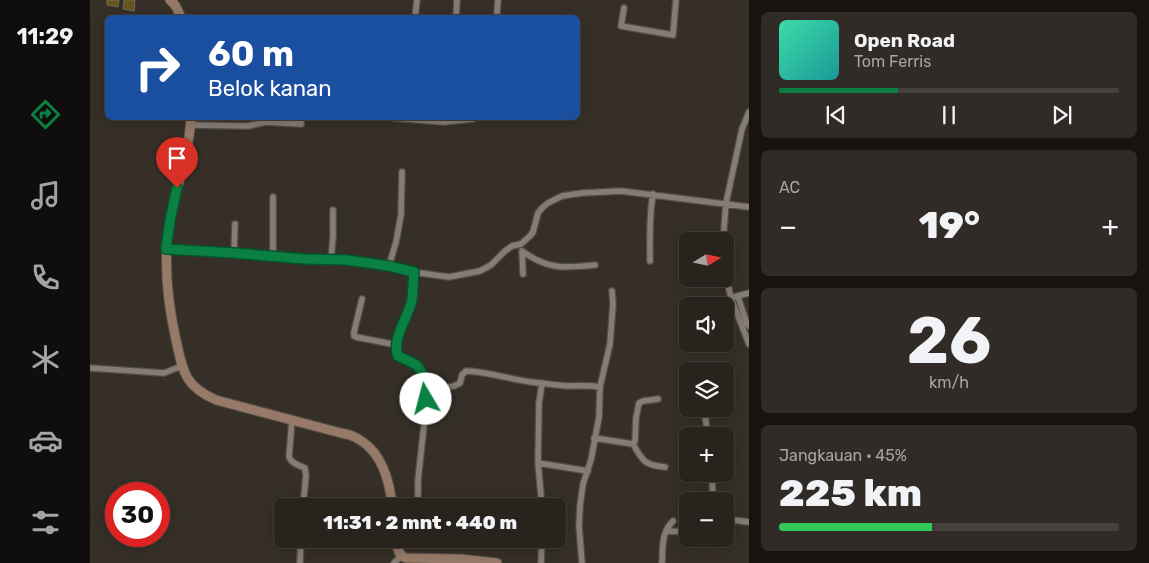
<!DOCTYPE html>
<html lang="id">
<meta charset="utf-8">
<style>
:root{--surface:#28231d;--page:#302b26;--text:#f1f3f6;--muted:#a5a4a4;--line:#44403b;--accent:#0b8043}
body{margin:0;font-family:Rubik,sans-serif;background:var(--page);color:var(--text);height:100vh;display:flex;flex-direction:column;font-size:19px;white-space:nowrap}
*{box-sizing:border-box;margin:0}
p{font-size:16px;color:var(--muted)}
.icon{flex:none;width:28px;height:28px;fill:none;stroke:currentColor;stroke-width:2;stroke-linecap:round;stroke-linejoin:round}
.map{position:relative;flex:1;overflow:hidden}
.details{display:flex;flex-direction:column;gap:12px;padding:12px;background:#161310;width:400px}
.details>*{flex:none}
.hud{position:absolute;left:15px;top:15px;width:475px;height:105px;border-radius:8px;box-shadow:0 2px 12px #0003,0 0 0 1px var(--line);background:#1a4fa0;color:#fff;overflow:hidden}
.needle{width:32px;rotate:80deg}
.buttons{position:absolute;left:589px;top:232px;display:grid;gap:10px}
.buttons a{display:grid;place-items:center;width:55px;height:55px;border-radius:8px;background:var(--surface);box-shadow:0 2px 12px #0003,0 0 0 1px var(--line);font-size:25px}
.speed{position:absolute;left:15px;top:482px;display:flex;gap:10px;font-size:25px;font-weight:700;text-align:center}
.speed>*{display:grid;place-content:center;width:65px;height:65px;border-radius:50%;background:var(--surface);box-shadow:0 2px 12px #0003,0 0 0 1px var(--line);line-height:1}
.speed .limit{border:8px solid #d22;background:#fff;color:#111}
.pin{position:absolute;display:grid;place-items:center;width:42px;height:42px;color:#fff;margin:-51px -21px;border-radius:50% 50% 50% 0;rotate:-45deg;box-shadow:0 0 5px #0007}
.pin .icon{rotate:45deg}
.me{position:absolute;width:55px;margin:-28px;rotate:352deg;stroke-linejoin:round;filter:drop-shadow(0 0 4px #0008)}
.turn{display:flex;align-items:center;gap:18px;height:105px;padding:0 20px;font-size:22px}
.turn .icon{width:65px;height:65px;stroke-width:2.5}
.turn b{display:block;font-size:35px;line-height:42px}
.big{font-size:38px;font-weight:800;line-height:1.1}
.details .card{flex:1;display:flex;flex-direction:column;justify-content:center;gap:8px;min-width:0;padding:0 18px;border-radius:8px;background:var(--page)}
.details .dial{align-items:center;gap:0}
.dial b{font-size:65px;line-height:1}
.song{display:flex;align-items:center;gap:15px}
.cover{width:60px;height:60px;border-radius:8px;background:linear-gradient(135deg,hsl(160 70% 55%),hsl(180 70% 35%))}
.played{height:5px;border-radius:2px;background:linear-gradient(90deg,var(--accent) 35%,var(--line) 35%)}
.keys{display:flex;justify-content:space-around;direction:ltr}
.heat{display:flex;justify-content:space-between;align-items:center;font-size:28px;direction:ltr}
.charge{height:8px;border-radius:4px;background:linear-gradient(90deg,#34c759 45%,var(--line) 0)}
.trip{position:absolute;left:184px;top:498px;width:292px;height:50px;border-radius:8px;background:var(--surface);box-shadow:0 2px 12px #0003,0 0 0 1px var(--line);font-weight:800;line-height:50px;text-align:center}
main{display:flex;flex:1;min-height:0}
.tabs{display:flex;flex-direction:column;width:90px;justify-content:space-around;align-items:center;background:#100e0c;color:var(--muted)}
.tabs .icon{width:35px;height:35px}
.tabs .current{color:var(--accent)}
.tabs b{font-size:22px;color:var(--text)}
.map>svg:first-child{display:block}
.building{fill:#6a541d;stroke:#706c62}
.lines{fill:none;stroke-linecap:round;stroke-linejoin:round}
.street-casing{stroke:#524c46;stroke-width:8}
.secondary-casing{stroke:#524c46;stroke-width:11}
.street{stroke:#857c74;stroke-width:5.5}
.secondary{stroke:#967967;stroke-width:9}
.route-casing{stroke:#07532c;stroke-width:12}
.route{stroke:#0b8043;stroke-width:9}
</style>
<main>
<nav class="tabs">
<b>11:29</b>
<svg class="icon current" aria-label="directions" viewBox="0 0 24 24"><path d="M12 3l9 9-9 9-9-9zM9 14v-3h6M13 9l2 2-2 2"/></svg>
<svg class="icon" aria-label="music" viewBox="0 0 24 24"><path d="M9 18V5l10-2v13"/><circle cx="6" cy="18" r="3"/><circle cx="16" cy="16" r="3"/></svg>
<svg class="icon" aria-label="phone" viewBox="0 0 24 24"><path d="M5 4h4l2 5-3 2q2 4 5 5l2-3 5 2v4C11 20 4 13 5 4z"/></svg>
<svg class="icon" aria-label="climate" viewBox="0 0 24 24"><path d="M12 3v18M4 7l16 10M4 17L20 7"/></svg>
<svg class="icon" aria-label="car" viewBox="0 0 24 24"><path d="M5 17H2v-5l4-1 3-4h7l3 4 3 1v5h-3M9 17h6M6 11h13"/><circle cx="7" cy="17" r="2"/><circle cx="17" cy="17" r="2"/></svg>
<svg class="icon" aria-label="filters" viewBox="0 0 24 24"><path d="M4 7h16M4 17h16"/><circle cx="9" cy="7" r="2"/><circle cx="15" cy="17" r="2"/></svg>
</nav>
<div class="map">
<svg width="659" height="563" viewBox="0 0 659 563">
<rect width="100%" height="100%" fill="#352f27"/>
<!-- building -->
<path class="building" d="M17,0h12l-1,7 -11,-2z
M34,0h11l-1,11 -11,-2z"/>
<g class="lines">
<defs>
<path id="street" d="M534,8l-3,18 52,9 3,-35
M407,14l1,-14
M325,18l2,-18
M366,18l1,-18
M304,118l50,4 29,-3v-1
M101,125l57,1 18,-4 35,2v-6
M633,241l3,-38 16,-74 7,-17
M76,249l68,4 71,6 42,1 42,6 24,6 36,5 31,-6 11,-6 14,-14 7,-5 9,-2 9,-8 3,-4 5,-19 4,-5 6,-5 14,-7 20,-3 39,-2 128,16
M432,251c26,19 43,17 73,14
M432,251l1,23
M144,253l1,-29
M183,256v-59
M241,259l2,-22v-27
M560,261c0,-23 -1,-45 3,-67
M299,266l7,-24 5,-27 1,-43
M323,272c0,9 0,19 -1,28 -3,16 -21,39 -14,56l20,10 3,4 3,9 2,28 -8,73v26
M635,272l6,26 18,46
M644,297l15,-4
M648,297l9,27 2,2
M272,299l-8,33v4l2,1 41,8
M0,368l74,5 18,-7
M452,383l-3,20 -1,60 50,8
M334,385l25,2 5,-1 6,-3 2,-8 4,-4c23,1 43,8 65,11 11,1 23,3 35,4 12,0 22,-1 34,1
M614,409l4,27
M202,420l-3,37c3,7 10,8 16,11l1,8 -3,30
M504,438l39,6 2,-3 1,-23 3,-15 4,-2 15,-2
M543,444c10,17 11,21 32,23
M448,463l4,43
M622,474l1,27
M635,519l24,3
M576,531l22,1
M210,563l1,-24
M304,563l4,-4 5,-2
M451,563l1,-24
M492,563l-3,-37 1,-20 3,-22 8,-24 8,-43 1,-30 10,-43 3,-40 -1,-13
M572,563c1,-16 -1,-30 11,-42"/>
<path id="secondary" d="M80,0c6,5 8,10 11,18
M101,118c-2,34 -14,67 -21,101 -7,40 -3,81 6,121 7,31 8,46 40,60l125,33c7,1 13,3 19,7 22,13 30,42 32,66
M306,539c1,7 2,17 10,19l55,1 36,4"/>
</defs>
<!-- street casing -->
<use href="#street" class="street-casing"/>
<!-- secondary casing -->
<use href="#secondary" class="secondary-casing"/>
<!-- street -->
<use href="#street" class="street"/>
<!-- secondary -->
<use href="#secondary" class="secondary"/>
</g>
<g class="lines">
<defs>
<path id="route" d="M87,188l-7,32 -4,29 68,4 71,6 42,1 42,6 25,6c-1,9 -1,19 -2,28 -3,16 -21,39 -14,56 6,3 13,5 18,9 10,8 8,23 10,34"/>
</defs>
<!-- route casing -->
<use href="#route" class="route-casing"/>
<!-- route -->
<use href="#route" class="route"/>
</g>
</svg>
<div class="buttons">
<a><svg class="needle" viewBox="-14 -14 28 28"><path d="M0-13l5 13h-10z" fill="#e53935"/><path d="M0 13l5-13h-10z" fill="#a5a4a4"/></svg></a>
<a><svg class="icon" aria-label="sound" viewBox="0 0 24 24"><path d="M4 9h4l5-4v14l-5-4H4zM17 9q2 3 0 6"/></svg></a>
<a><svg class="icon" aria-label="layers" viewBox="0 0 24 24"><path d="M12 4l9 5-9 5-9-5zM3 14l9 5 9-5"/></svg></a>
<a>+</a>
<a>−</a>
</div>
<div class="speed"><div class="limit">30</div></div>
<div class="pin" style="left:87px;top:188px;background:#d93025"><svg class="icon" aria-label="arrive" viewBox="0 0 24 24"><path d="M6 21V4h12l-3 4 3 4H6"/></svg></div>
<svg class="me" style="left:336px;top:399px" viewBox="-20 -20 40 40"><circle r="19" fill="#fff"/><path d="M0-13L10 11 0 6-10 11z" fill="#0b8043"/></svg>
<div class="trip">11:31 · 2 mnt · 440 m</div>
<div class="hud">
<div class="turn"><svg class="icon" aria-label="right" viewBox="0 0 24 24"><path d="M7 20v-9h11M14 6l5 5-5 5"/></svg><div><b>60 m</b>Belok kanan</div></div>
</div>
</div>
<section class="details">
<div class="card">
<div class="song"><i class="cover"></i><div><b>Open Road</b><p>Tom Ferris</p></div></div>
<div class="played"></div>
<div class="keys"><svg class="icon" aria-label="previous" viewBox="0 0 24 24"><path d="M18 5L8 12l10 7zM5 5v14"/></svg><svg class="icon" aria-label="pause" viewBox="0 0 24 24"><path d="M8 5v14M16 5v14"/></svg><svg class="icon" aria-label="next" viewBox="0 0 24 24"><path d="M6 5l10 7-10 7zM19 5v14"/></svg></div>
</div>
<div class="card"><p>AC</p>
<div class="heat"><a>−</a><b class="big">19°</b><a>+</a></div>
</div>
<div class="card dial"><b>26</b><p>km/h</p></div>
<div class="card"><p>Jangkauan · 45%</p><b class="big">225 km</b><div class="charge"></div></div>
</section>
</main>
